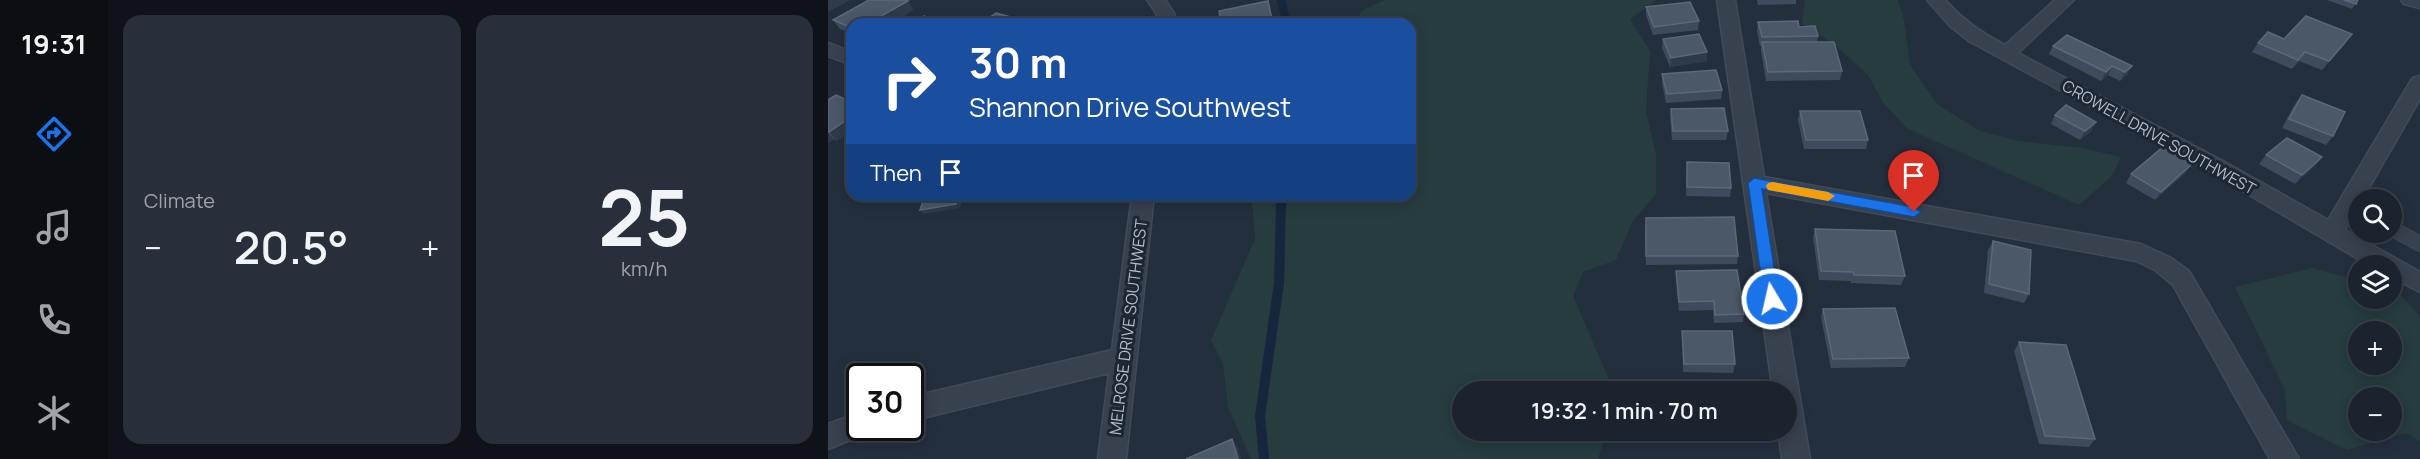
<!DOCTYPE html>
<meta charset="utf-8">
<style>
:root{--surface:#1b232e;--page:#282f3a;--text:#f1f3f6;--muted:#a0a4aa;--line:#39404a;--accent:#1a73e8}
body{margin:0;font-family:Manrope,sans-serif;background:var(--page);color:var(--text);height:100vh;display:flex;flex-direction:column;font-size:22px;white-space:nowrap}
*{box-sizing:border-box;margin:0}
p{font-size:20px;color:var(--muted)}
.icon{flex:none;width:33px;height:33px;fill:none;stroke:currentColor;stroke-width:2;stroke-linecap:round;stroke-linejoin:round}
.map{position:relative;flex:1;overflow:hidden}
.drawer{display:flex;flex-direction:column;gap:15px;padding:15px;background:#0f1319;width:720px}
.drawer>*{flex:none}
.banner{position:absolute;left:18px;top:18px;width:570px;height:183px;border-radius:18px;box-shadow:0 3px 15px #0003,0 0 0 2px var(--line);background:#1a4fa0;color:#fff;overflow:hidden}
.tools{position:absolute;left:1520px;top:189px;display:grid;gap:12px}
.tools a{display:grid;place-items:center;width:54px;height:54px;border-radius:50%;background:var(--surface);box-shadow:0 3px 15px #0003,0 0 0 2px var(--line);font-size:30px}
.speed{position:absolute;left:18px;top:363px;display:flex;gap:12px;font-size:30px;font-weight:700;text-align:center}
.speed>*{display:grid;place-content:center;width:78px;height:78px;border-radius:50%;background:var(--surface);box-shadow:0 3px 15px #0003,0 0 0 2px var(--line);line-height:1}
.speed .limit{border:3px solid #111;border-radius:9px;background:#fff;color:#111}
.pin{position:absolute;display:grid;place-items:center;width:51px;height:51px;color:#fff;margin:-62px -26px;border-radius:50% 50% 50% 0;rotate:-45deg;box-shadow:0 0 6px #0007}
.pin .icon{rotate:45deg}
.me{position:absolute;width:66px;margin:-33px;rotate:351deg;stroke-linejoin:round;filter:drop-shadow(0 0 4px #0008)}
.turn{display:flex;align-items:center;gap:21px;height:126px;padding:0 24px;font-size:27px}
.turn .icon{width:78px;height:78px;stroke-width:2.5}
.turn b{display:block;font-size:42px;line-height:51px}
.then{display:flex;align-items:center;height:57px;padding:0 24px;background:#0003;gap:12px;font-size:22px}
.big{font-size:45px;font-weight:600;line-height:1.1}
.drawer .widget{flex:1;display:flex;flex-direction:column;justify-content:center;gap:9px;min-width:0;padding:0 21px;border-radius:18px;background:var(--page)}
.drawer .dial{align-items:center;gap:0}
.dial b{font-size:78px;line-height:1}
.heat{display:flex;justify-content:space-between;align-items:center;font-size:33px;direction:ltr}
.drawer .tiles{flex:1;display:grid;gap:15px;grid-template-columns:repeat(2,1fr)}
.trip{position:absolute;left:624px;top:381px;width:345px;height:60px;border-radius:30px;background:var(--surface);box-shadow:0 3px 15px #0003,0 0 0 2px var(--line);font-weight:600;line-height:60px;text-align:center}
main{display:flex;flex:1;min-height:0}
.dock{display:flex;flex-direction:column;width:108px;justify-content:space-around;align-items:center;background:#0b0e12;color:var(--muted)}
.dock .icon{width:42px;height:42px}
.dock .current{color:var(--accent)}
.dock b{font-size:27px;color:var(--text)}
.map>svg:first-child{display:block}
.green{fill:#263c3f;fill-rule:evenodd}
.lines{fill:none;stroke-linecap:round;stroke-linejoin:round}
.stream-far1{stroke:#17263c;stroke-width:8}
.stream{stroke:#17263c;stroke-width:10}
.service-casing{stroke:#414a57;stroke-width:16}
.minor-casing{stroke:#414a57;stroke-width:3}
.service{stroke:#38414e;stroke-width:14}
.minor{fill:#38414e;fill-rule:evenodd}
.wall{fill:#3f4b5c}
.shaded-wall{fill:#2f3b4b}
.building{fill:#4b5868;stroke:#5c6777;stroke-width:1.5}
.route{fill:#1a73e8;stroke:#114b97;stroke-width:1.5}
.slow{fill:#f59e0b}
.labels{text-anchor:middle;stroke-width:6;stroke-linejoin:round;paint-order:stroke}
.street-label{font-size:16px;fill:#b4bcc9;stroke:#1d2633}
</style>
<main>
<nav class="dock">
<b>19:31</b>
<svg class="icon current" aria-label="directions" viewBox="0 0 24 24"><path d="M12 3l9 9-9 9-9-9zM9 14v-3h6M13 9l2 2-2 2"/></svg>
<svg class="icon" aria-label="music" viewBox="0 0 24 24"><path d="M9 18V5l10-2v13"/><circle cx="6" cy="18" r="3"/><circle cx="16" cy="16" r="3"/></svg>
<svg class="icon" aria-label="phone" viewBox="0 0 24 24"><path d="M5 4h4l2 5-3 2q2 4 5 5l2-3 5 2v4C11 20 4 13 5 4z"/></svg>
<svg class="icon" aria-label="climate" viewBox="0 0 24 24"><path d="M12 3v18M4 7l16 10M4 17L20 7"/></svg>
</nav>
<section class="drawer">
<div class="tiles">
<div class="widget"><p>Climate</p>
<div class="heat"><a>−</a><b class="big">20.5°</b><a>+</a></div>
</div>
<div class="widget dial"><b>25</b><p>km/h</p></div>
</div>
</section>
<div class="map">
<svg width="1592" height="459" viewBox="0 0 1592 459">
<rect width="100%" height="100%" fill="#242f3e"/>
<!-- green -->
<path class="green" d="M557,0h272l-27,19 20,32 -4,61 10,42v40l-23,27 -17,39 -33,12 -10,24 41,95 -152,1v38l145,1 -9,28h-347l-23,-52 -5,-44 -12,-23 44,-101 -3,-37 2,-7h156v-171h-53l4,-13z
M977,0h93l6,20 6,45 28,40 42,26 39,10 63,7 39,9 -9,19 -33,29 -171,-76 -25,-26 -15,-28 -34,-31 -32,-20z
M1484,268l46,12v18h33v-10l5,2 24,26v125l-14,-8 -59,17 -60,-30 -2,-30 -50,-103zM1530,332h33v32h-33zM1530,398h33v32h-33z"/>
<g class="lines">
<!-- stream-far1 -->
<path class="stream-far1" d="M453,0l6,24
M453,203v-8"/>
<!-- stream -->
<path class="stream" d="M436,459l-4,-43 19,-133 2,-82"/>
<defs>
<path id="service" d="M1563,228l29,16"/>
<path id="minor" d="M319,0h18l9,13 3,11h-18l-3,-11z
M889,0h18l29,177 377,67 30,14 18,13 110,188h-29l-97,-174 -18,-15 -19,-9 -370,-68 44,266h-28l-4,-29h8v-38h-13z
M1099,0h18c18,20 36,33 60,45l50,-45h19l-56,53 203,107 107,60 82,-138 3,-4 7,-2v23l-58,101h-4v7l-13,23 75,42v20l-29,-15v-11h-21l-163,-96 -238,-129 -19,-15z
M1573,0h19v8l-16,-4z
M0,43l24,9v13l-24,-9z
M304,195h22l-28,264h-28l11,-86 -199,48v-24l202,-47z
M32,412v16h12l-2,4 -42,17v-25z"/>
</defs>
<!-- service casing -->
<use href="#service" class="service-casing"/>
<!-- minor casing -->
<use href="#minor" class="minor-casing"/>
<!-- service -->
<use href="#service" class="service"/>
<!-- minor -->
<use href="#minor" class="minor"/>
</g>
<!-- wall -->
<path class="wall" d="M929,0h39v4l-38,1z
M1499,0h31l-6,9z
M818,7l53,14 -1,9 -45,5 -7,-20z
M86,10l-62,14v10l-12,-5 -7,-9z
M930,22l41,5 19,9 -1,6 25,29 -2,9 -74,1 -5,-30v-5h-1l-3,-15z
M835,39l44,22 -37,6 -8,-19z
M1456,39l62,4 -24,27 -23,-9 -7,8 -40,-17 6,-9z
M1225,46l79,20 -5,9 -7,6 -12,-6 -7,6 -52,-27z
M834,74l60,16 -1,9 -55,4 -4,-20z
M1474,95l31,41 -7,9 -44,-17 13,-24z
M0,100l9,41 -3,-2 -6,4z
M843,109l57,22 -2,9h-54l-2,-22z
M972,111l68,29 -2,9h-62l-6,-29z
M1227,115l41,7 -5,9 -11,9 -29,-16z
M1438,155l56,2 -7,9 -20,18 -36,-20z
M859,162l44,26 -1,9 -44,-1z
M1358,173l-31,27 -29,-17 5,-9z
M817,226l93,30 -1,8 -91,1z
M987,229l90,47 -4,9 -50,-2v-2l-32,-1 -6,-43z
M1165,241l36,53 -5,9 -40,-10 4,-43z
M848,271l68,43 -1,8 -29,1 -1,-13 -34,1 -3,-31z
M995,309l86,49 -4,9 -74,1 -10,-51z
M854,331l53,33 -2,9 -50,-1 -1,-33z
M1191,342l76,97 -6,8 -50,-3 -25,-93z
M846,430h73v2l-2,8 -70,2z"/>
<!-- shaded-wall -->
<path class="shaded-wall" d="M0,0h23l-23,12z
M80,1l6,9 -24,14h-23z
M190,19l3,5h-11z
M1524,34l-6,9 -24,27 7,-9z
M879,52v9l-37,6 1,-9z
M1284,66l-4,9 -7,6 5,-9z
M1304,66l-5,9 -7,6 5,-9z
M24,116v14l-15,11 -8,-9z
M1268,122l-5,9 -11,9 5,-9z
M0,133l6,6 -6,4z
M1494,157l-7,9 -20,18 7,-9z
M1364,164l-6,9 -31,27 6,-8z
M131,195h3l2,2 -4,11 -36,6 -4,-4z
M404,439l5,8 4,12h-3z"/>
<!-- building -->
<path class="building" d="M41,0h35l4,1 -41,23h-15v4l-19,-8z
M1516,0h14l-2,4z
M440,1l5,23h-52l-2,-13z
M862,2l9,19 -45,6 -8,-20z
M168,13l22,6 -8,5h-30z
M96,16l22,8h-35z
M1478,16l46,18 -23,27 -24,-9 -7,8 -40,-17 10,-11 16,7z
M970,21l1,6 16,-1 3,10 -56,1 -4,-15z
M871,34l8,18 -36,6 -8,-19z
M1239,35l65,31 -7,6 -13,-6 -6,6 -53,-26z
M934,42h72l8,29 -74,1z
M888,70l6,20 -55,4 -5,-20z
M8,95l11,5 5,-4v20l-23,16 -1,-1v-31z
M1474,95l43,17 -12,24 -44,-17z
M1238,105l30,17 -11,9 -30,-16z
M896,108l4,23h-55l-2,-22z
M972,111h60l8,29h-62z
M1459,138l35,19 -20,18 -36,-20z
M1335,147l29,17 -31,28 -30,-18z
M859,162l42,1 2,25 -44,-1z
M114,195h17l-3,9 -36,6 4,-12z
M906,217l4,39h-92v-38z
M987,229l80,2 10,45 -51,-1 -1,-3 -32,-1z
M1165,241l38,9 -2,44 -40,-10z
M909,270l7,44 -29,1 -1,-14 -35,1 -3,-31z
M1067,308l14,50 -76,1 -10,-50z
M854,331h50l3,33h-51z
M1191,342l47,3 29,94 -50,-3z
M914,391v1h-36z
M847,430h72v2l-72,2z
M404,439l6,20h-52z"/>
<!-- route -->
<path class="route" d="M926,178l160,29 7,5 -7,5 -152,-28 17,110 -2,4h-10l-3,-4 -16,-116z"/>
<!-- slow -->
<path class="slow" d="M945,182l55,10 7,4 -7,5 -60,-11 -2,-4 2,-3z"/>
<g class="labels">
<!-- street labels -->
<g class="street-label">
<text transform="translate(1331 137) rotate(29)" y="6">CROWELL DRIVE SOUTHWEST</text>
<text transform="translate(300 327) rotate(-83)" y="6">MELROSE DRIVE SOUTHWEST</text>
</g>
</g>
</svg>
<div class="tools">
<a><svg class="icon" aria-label="search" viewBox="0 0 24 24"><circle cx="10" cy="10" r="6"/><path d="M15 15l6 6"/></svg></a>
<a><svg class="icon" aria-label="layers" viewBox="0 0 24 24"><path d="M12 4l9 5-9 5-9-5zM3 14l9 5 9-5"/></svg></a>
<a>+</a>
<a>−</a>
</div>
<div class="speed"><div class="limit">30</div></div>
<div class="pin" style="left:1086px;top:212px;background:#d93025"><svg class="icon" aria-label="arrive" viewBox="0 0 24 24"><path d="M6 21V4h12l-3 4 3 4H6"/></svg></div>
<svg class="me" style="left:944px;top:299px" viewBox="-20 -20 40 40"><circle r="17" fill="#1a73e8" stroke="#fff" stroke-width="3"/><path d="M0-11L8 9 0 5-8 9z" fill="#fff"/></svg>
<div class="trip">19:32 · 1 min · 70 m</div>
<div class="banner">
<div class="turn"><svg class="icon" aria-label="right" viewBox="0 0 24 24"><path d="M7 20v-9h11M14 6l5 5-5 5"/></svg><div><b>30 m</b>Shannon Drive Southwest</div></div>
<div class="then">Then<svg class="icon" aria-label="arrive" viewBox="0 0 24 24"><path d="M6 21V4h12l-3 4 3 4H6"/></svg></div>
</div>
</div>
</main>
